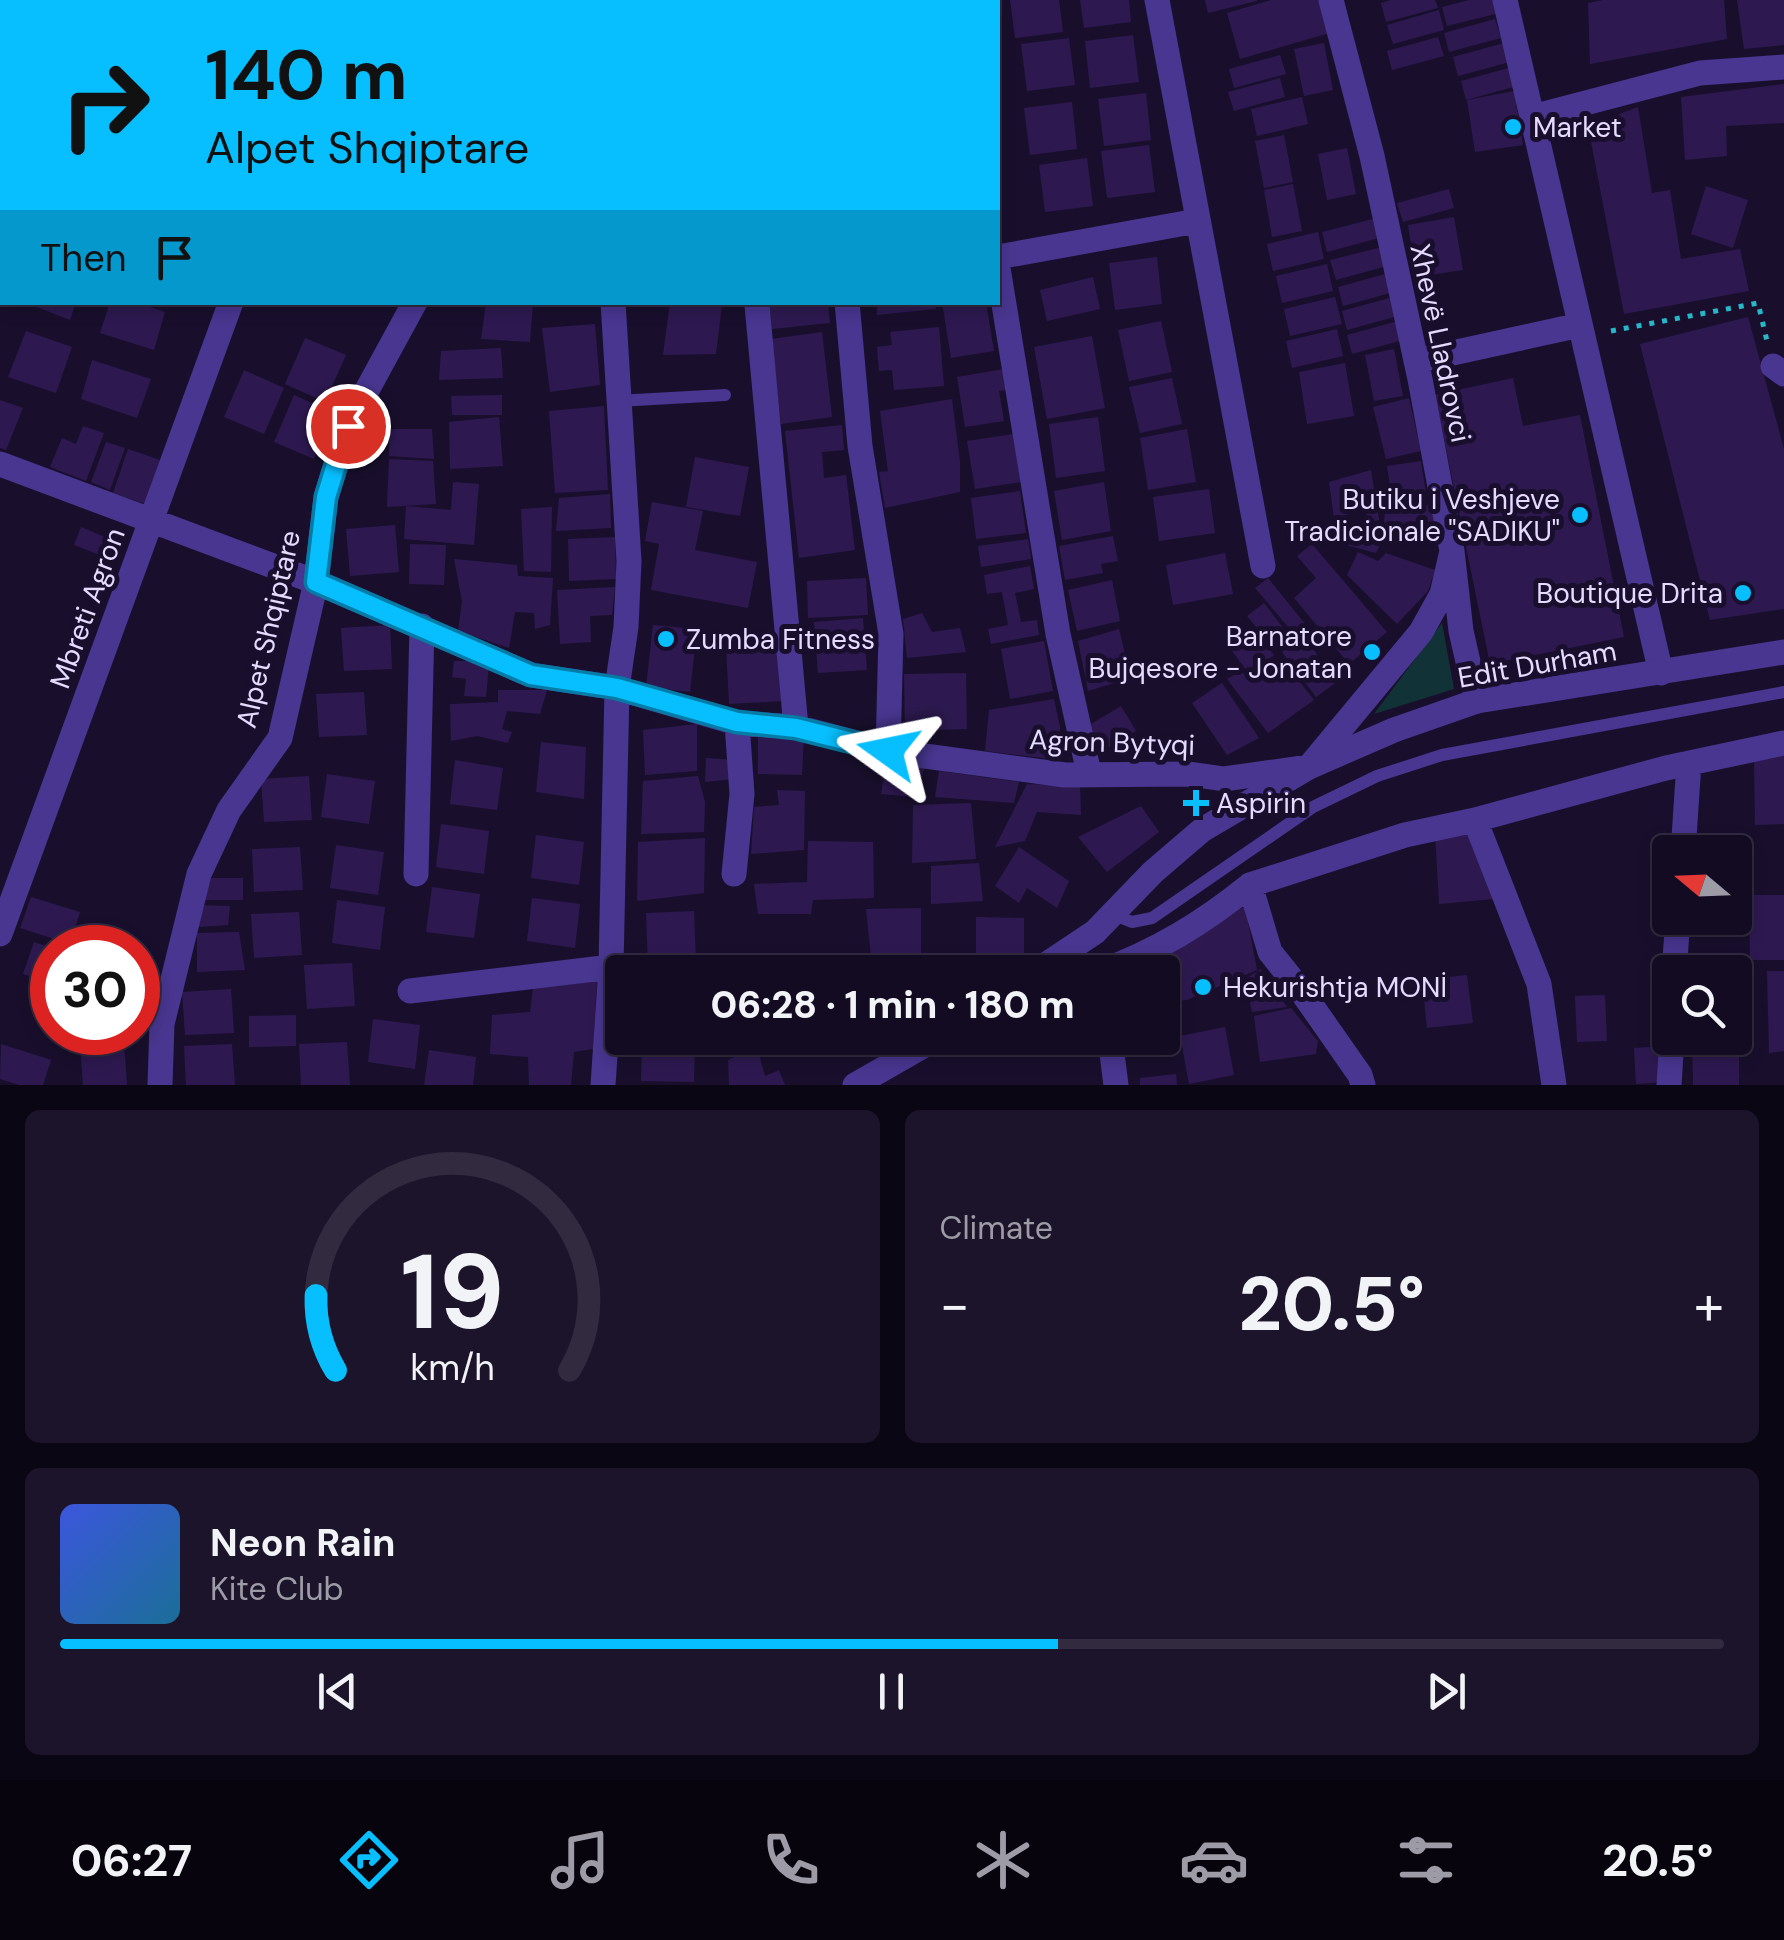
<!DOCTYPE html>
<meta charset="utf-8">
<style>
:root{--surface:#130b22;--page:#1c142a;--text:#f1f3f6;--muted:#9d9ba5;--line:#322b40;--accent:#07bfff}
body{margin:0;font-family:"DM Sans",sans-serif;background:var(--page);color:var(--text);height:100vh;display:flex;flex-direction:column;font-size:38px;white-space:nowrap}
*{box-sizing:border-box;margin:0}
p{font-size:32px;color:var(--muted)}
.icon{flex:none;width:55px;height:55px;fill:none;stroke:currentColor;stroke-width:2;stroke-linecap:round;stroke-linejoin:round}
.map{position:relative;height:1085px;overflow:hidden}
.panel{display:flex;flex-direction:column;gap:25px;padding:25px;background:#0a0613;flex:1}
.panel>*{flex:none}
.guide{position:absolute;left:0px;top:0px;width:1000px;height:305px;box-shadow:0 5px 15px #0003,0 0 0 2px var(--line);background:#07bfff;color:#111;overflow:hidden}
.needle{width:65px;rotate:289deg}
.buttons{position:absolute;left:1652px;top:835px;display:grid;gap:20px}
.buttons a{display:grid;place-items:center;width:100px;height:100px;border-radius:10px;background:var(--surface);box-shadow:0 5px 15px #0003,0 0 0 2px var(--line);font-size:50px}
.speed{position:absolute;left:30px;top:925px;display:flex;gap:20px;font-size:50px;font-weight:700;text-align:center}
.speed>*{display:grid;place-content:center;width:130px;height:130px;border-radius:50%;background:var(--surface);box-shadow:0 5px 15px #0003,0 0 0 2px var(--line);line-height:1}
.speed .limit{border:15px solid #d22;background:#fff;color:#111}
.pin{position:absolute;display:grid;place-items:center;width:85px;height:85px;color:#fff;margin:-42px;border:5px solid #fff;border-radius:50%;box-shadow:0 2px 10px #0007}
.me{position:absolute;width:110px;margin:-55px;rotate:282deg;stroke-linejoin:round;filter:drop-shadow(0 0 8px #0008)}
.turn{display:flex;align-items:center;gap:35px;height:210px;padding:0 40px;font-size:45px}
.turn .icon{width:130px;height:130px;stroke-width:2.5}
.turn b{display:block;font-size:70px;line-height:85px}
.then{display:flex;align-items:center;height:95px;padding:0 40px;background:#0003;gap:20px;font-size:38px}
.big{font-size:75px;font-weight:800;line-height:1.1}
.panel .card{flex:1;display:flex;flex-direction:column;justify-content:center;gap:15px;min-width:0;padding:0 35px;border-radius:15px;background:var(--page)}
.panel .dial{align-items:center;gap:0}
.dial svg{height:260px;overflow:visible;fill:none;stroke:var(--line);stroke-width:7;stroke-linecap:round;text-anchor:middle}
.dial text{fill:var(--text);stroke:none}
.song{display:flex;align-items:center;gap:30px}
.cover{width:120px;height:120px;border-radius:15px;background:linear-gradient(135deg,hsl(230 70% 55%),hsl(200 70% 35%))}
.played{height:10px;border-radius:5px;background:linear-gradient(90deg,var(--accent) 60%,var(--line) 60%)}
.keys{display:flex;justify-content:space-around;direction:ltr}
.heat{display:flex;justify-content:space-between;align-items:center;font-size:55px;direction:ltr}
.panel .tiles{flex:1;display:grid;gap:25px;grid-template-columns:1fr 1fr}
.card:last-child{grid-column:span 2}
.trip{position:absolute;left:605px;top:955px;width:575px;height:100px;border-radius:10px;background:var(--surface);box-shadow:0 5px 15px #0003,0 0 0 2px var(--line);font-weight:800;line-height:100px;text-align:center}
.menu{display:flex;height:160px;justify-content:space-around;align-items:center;background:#08040e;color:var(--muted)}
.menu .icon{width:70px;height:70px}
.menu .active{color:var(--accent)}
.menu b{font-size:45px;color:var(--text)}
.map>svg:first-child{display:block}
.green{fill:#113338}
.building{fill:#2d1950}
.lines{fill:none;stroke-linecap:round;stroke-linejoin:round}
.path{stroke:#26b8c8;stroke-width:5;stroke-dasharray:5 8;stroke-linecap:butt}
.service{stroke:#483690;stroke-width:12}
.minor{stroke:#483690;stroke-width:25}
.tertiary{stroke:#483690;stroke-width:25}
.route-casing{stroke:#057ca6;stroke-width:25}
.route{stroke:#07bfff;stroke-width:18}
.poi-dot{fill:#07bfff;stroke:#190f2d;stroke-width:4}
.labels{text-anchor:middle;stroke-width:10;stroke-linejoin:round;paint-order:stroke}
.poi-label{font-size:28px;fill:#e5dbff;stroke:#190f2d;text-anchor:start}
.street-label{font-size:28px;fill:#e5dbff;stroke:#190f2d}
</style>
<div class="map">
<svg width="1784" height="1085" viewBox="0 0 1784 1085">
<rect width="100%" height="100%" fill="#190f2d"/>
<!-- green -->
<path class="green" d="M1442,623l12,66 -80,25z"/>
<!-- building -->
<path class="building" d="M1010,0h49l4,32 -48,6z
M1080,0h49l2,22 -47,6z
M1205,0h52v1l-49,12z
M1271,0h52l10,32 -93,27 -13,-46z
M1391,0h44l3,8 -52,14 -5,-19z
M1469,0h26l4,13 -52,13 -5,-19z
M1603,0h121l3,39 -137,25 -2,-61z
M1737,0h47v45l-40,4z
M1439,10l5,20 -51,14 -6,-19z
M1495,19l6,19 -52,14 -5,-19z
M1133,35l6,47 -49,6 -5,-47z
M1438,37l6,19 -52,14 -5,-19z
M1069,38l6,47 -48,6 -6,-47z
M1324,43l9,47 -29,6 -10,-47z
M1504,43l6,19 -52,14 -5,-19z
M1280,55l6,19 -52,14 -5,-19z
M1512,67l5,19 -51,14 -5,-19z
M1280,78l5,19 -51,14 -6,-19z
M1784,84v39l-58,3 1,30 -42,4 -4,-63z
M1514,91l9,54 -48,7 -8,-52z
M1146,93l5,47 -47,6 -6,-47z
M1302,97l6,27 -51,12 -6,-27z
M1072,102l5,47 -47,6 -6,-47z
M1638,107l14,86 18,-3 11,69 59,-10 9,42 -125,23 -36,-188z
M1284,135l9,47 -29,6 -9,-47z
M1149,145l6,47 -48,6 -6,-47z
M1347,148l9,46 -29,6 -9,-46z
M1087,158l6,48 -48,6 -6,-47z
M1293,184l9,47 -30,6 -8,-47z
M1706,186l42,14 -15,48 -42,-14z
M1449,189l5,19 -51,14 -6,-19z
M1454,217l9,53 -47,7 -8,-52z
M1373,219l6,19 -52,14 -5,-20z
M1318,232l6,27 -51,12 -6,-27z
M1382,247l5,19 -51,14 -6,-20z
M1157,257l5,47 -47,6 -6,-47z
M1327,264l6,27 -51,12 -6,-27z
M1389,273l5,19 -51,14 -5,-19z
M1093,277l7,32 -53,12 -7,-31z
M1335,297l7,27 -52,12 -6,-27z
M1393,297l5,19 -51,14 -5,-19z
M24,302h52l-6,18z
M110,302h25l30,10 -11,38 -54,-17z
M486,302h47l-3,40 -49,-3z
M670,302l52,3 -6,49 -53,1z
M769,302h59l2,21 -58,6z
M877,302h58l1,7 -59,6z
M942,302h44l8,49 -43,7z
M1748,317l36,132v160l-74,11 -70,-276z
M1161,321l11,51 -43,9 -11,-51z
M1398,321l5,19 -51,14 -5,-19z
M595,324l5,61 -50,7 -8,-64z
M939,327l5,59 -50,4 -2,-20 -13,1 -2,-24 15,-2 -2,-13z
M1337,329l6,27 -51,12 -6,-27z
M26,331l46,16 -16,46 -48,-16z
M822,332l10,85 -51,7 -10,-85z
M1092,336l13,72 -58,11 -13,-72z
M305,338l41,17 -21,47 -40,-18z
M501,348l2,30 -64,2 2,-29z
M1394,349l9,47 -29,5 -9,-46z
M92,360l59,19 -14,39 -56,-19z
M1345,363l9,53 -47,8 -8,-52z
M1004,369l3,21 -8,1 5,30 -39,6 -8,-50z
M244,370l40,18 -20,46 -40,-17z
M1172,378l10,46 -42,9 -11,-46z
M1513,378l10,48 57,-11 44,222 -134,27 -55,-269z
M294,395l40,18 -20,46 -40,-17z
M502,395v20h-50l-1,-19z
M1409,398l12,53 -35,8 -13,-52z
M952,399l8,62v31l-75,16 -6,-36 9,-1 -8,-60z
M0,400l23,8 -17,42 -6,-2z
M604,406l4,84 -53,3 -6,-82z
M499,417l4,49 -53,3 -1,-47z
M1098,417l7,54 -49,7 -7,-54z
M842,425l2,25 -22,2 2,26 22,-3 9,75 -56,8 -14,-127z
M83,426l21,7 -18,48 -36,-14 12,-29 14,6z
M389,429h43l2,30 -45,-3z
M1187,429l9,53 -48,8 -8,-52z
M1013,434l8,48 -46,7 -8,-48z
M106,442l19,6 -15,42 -19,-8z
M128,449l32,11 -15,44 -32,-11z
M695,457l54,10 -9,49 -54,-9z
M389,459l44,2 3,43 -49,3z
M1421,461l5,33 -34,5 -5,-33z
M1371,470l8,50 -10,2 -4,-12 -31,8 -5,-36z
M453,482l26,2 -5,61 -70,-6 2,-33 45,4z
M1104,482l7,49 -49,9 -8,-49z
M1209,489l6,44 -56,8 -6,-44z
M1020,491l6,42 -50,6 -5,-41z
M610,494l1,34 -55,3 3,-33z
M652,502l51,9 -8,39 62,12 -9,46 -97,-18 8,-46 -14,-3z
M1385,504l52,1 -2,37 -51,-14z
M552,507l-1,65 -27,-1 -3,-62z
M395,525l4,47 -49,4 -4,-47z
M1353,526l32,8 -9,19 -30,-8z
M81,527l31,13 -7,17 -31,-12z
M1113,536l5,25 -17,3 2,9 -38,7 -6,-34z
M615,537l1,42 -47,2 -1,-42z
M1028,539l3,20 -50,8 -3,-21z
M410,544l36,1 -2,40 -35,-1z
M1312,544l75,88 -38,32 -55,-66 22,-20 -19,-22z
M1358,552l20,9 8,-8 49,17 -7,21 -31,33 -50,-49z
M1225,553l8,41 -60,11 -7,-40z
M454,559l63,6 1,11 35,2 -3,47 -15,4 -1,-16 -19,-1 -6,36 -51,-17 4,-30z
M1030,566l4,23 -19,4 6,29 16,-2 2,15 -48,9 -3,-15 20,-4 -6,-33 -15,2 -3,-19z
M866,578l2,37 -60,3 -1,-37z
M1268,578l38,47 -11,10 -40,-47z
M1112,580l8,41 -43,10 -9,-41z
M615,587l-3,28 -22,1 1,26 -31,2 -3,-54z
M1264,603l26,34 -15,13 -28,-34z
M922,613l10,19 28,-4 6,24 -59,6 -4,-39z
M863,618l4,52 -49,3 -4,-51z
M390,625l2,44 -48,2 -3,-43z
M653,625l44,4 -7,63 -44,-5z
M1119,629l12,49 -43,13 -10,-50z
M1254,629l20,26 -25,19 -20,-27z
M1302,635l36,46 -22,16 -34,-45z
M1044,641l9,50 -43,8 -9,-50z
M780,643l3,58 -54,3 -3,-58z
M463,652l26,14 -3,31 -22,-1 2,-17 -14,-2 2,-16h12z
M1281,658l33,42 -46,33 -41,-54 14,-8 10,10z
M966,673l1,56 -62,2 -1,-57z
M1222,683l37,55 -32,17 -35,-52z
M498,690h49l-7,24 -33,-3 -5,18 10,3 -4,11 -31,-7 -26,5 -1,-37 48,-2z
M364,692l3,43 -48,2 -3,-43z
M1054,699l6,28v33l-75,-9 4,-41z
M1121,706l15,25 -35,21 -15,-25z
M697,724v47l-52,4 -2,-45z
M758,730l46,4 -2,41 -44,-1z
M541,742l45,5 -2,52 -48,-7z
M1754,752h30v72l-29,1z
M706,758l29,2 -1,19 -29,3z
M455,760l48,8 -6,42 -47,-6z
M886,762l39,6 -12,29 -32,-3z
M939,771l80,11 -5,21 -79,-6z
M327,774l48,7 -6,43 -48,-7z
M309,776l3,44 -48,2 -3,-43z
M698,776l7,26 -1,30 -63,2 2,-53z
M1027,784l53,2 1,29 -44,-3 -12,29 -30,6z
M777,790l28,1 -1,59 -53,4 3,-47 25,-2z
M971,803l5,56 -64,4 1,-58z
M1141,806l18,26 -52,40 -29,-35z
M441,824l48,7 -5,43 -48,-7z
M1468,824l26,75 -55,5 -4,-72z
M536,835l48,7 -5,43 -48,-7z
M705,838l-1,55 -67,8 1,-59z
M808,841l65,1 1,56 -61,2 -2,14h-53l-4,-30 53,-2z
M336,845l48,7 -6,43 -48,-7z
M300,847l3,43 -49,2 -2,-43z
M1019,847l50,34 -12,27 -30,-20 -8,15 -24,-17z
M1742,855l1,49h-8v-48z
M979,863l4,38 -52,3v-38z
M205,878h38v22h-38z
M432,887l48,7 -6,44 -48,-6z
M1749,895h35v65h-34z
M31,897l49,15 -10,32 -50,-16z
M532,898l48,6 -5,44 -48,-7z
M337,900l48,7 -5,43 -48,-7z
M199,905l31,1 -2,19 -29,2z
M1245,906l12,64 -70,30 -25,3v-31h-21z
M921,908v55l-25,-1 1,10h-16l1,-10 -10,4 -6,-57z
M694,911l2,52 -48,2 -2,-52z
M299,912l3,43 -48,3 -3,-44z
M976,917l48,1v41l-48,-1z
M239,932l6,38 -48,2v-39z
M34,942l18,6v35l-29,-9z
M138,960h3l2,33h-5z
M963,961l21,3 2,8h-44l-2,-5z
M352,963l3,43 -48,3 -3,-44z
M1736,967v5h-47v-4z
M1261,969l26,38 -35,5 -7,-33z
M1767,971h17v80l-15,2z
M1467,975l6,48 -46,5 -5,-48z
M597,980l-4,69 -19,3 -3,33h-42l-1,-28 -38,-3 2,-39 38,-3 3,-24z
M231,989l3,44 -49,2 -3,-43z
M1605,995l2,46 -30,1 -2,-46z
M138,1004h3l2,33 -52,3v-8h47z
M1291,1008l27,33 -2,13 -56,8 -6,-46z
M296,1015v31l-47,1v-31z
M373,1019l47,6 -5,44 -47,-7z
M1225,1027l9,48 -45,9 -9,-48z
M642,1038h53l-1,44 -53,-1z
M347,1042l3,43h-49l-2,-41z
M124,1043l3,42h-44l-3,-39z
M1739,1043v42h-46l-1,-41z
M1,1044l50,16 -8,25h-24l-19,-6z
M232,1044l3,41h-49l-2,-39z
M1665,1046l2,36 -31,2 -2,-36z
M757,1047l8,29 14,-6 6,15h-56l-1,-25z
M429,1050l47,7 -3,28h-49z
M1176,1074l1,11h-37v-7z"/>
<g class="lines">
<!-- path -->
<path class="path" d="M1611,331l147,-28 9,38"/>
<!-- service -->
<path class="service" d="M617,401l108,-6
M1114,915l18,7 20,-4 161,-111 64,-31 65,-21 342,-63"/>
<!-- minor -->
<path class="minor" d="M384,0v2
M590,0v2
M797,0v2
M963,0l1,2
M1157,0l106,566
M1331,0l41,156 48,223 32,172 9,80 16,70
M1505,0l156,673
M63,2l1,-2
M347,2l1,-2
M0,24h2
M1532,117l168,-44 84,-6
M0,195l2,-7
M998,257l199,-36
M998,268l60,366 31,139
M847,302l13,144 31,188 -3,117
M757,305l39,422
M1416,361l164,-36
M1773,366l11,8
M0,464l316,118 215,93 86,13 120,35 59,4 92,24 177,24 124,-1 35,5 85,-12 112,-135 21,-38 10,-43
M1475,820l64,164 15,101
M1683,852l6,-89
M416,874l6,-248
M734,874l8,-80 -5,-71
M1250,885l155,-50 70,-15 191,-52 118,-25
M0,934l231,-632
M1100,972c57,-21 103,-49 150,-87l20,67 32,40 58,83 3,10
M1674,972l4,-54
M410,991l201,-24
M1110,1038l6,47
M160,1085l2,-61 37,-150 30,-64 51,-72 36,-156 10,-85 22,-72 67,-123
M603,1085l8,-118 6,-279 9,-61 3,-66 -16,-259
M1669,1085l3,-47"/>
<!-- tertiary -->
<path class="tertiary" d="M1035,972l60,-40 58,-60 49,-42 107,-63 85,-37 83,-29 307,-49
M855,1085l82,-47"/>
</g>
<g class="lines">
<defs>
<path id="route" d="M348,426l-22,71 -10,85 215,93 86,13 120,34 59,6 92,23"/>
</defs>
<!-- route casing -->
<use href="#route" class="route-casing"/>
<!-- route -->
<use href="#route" class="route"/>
</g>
<!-- markers -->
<g class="poi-dot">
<circle cx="1513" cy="127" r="10"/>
<circle cx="1580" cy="515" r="10"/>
<circle cx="1743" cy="593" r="10"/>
<circle cx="666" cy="639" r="10"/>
<circle cx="1372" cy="652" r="10"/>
<path d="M1191 788h10v10h10v10h-10v10h-10v-10h-10v-10h10z"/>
<circle cx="1203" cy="987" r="10"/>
</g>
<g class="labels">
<!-- poi labels -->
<g class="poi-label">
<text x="1533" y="137">Market</text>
<text x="1560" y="509" text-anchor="end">Butiku i Veshjeve<tspan x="1560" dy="32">Tradicionale "SADIKU"</tspan></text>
<text x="1723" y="603" text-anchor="end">Boutique Drita</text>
<text x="1352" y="646" text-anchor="end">Barnatore<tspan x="1352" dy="32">Bujqesore - Jonatan</tspan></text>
<text x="686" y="649">Zumba Fitness</text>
<text x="1216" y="813">Aspirin</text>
<text x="1223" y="997">Hekurishtja MONİ</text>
</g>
<!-- street labels -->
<g class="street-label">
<text transform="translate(1441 343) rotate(78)" y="10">Xhevë Lladrovci</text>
<text transform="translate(87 608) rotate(-70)" y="10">Mbreti Agron</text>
<text transform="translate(268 629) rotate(-77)" y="10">Alpet Shqiptare</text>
<text transform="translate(1537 664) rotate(-10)" y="10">Edit Durham</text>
<text transform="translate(1112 742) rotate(2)" y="10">Agron Bytyqi</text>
</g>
</g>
</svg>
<div class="buttons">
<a><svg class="needle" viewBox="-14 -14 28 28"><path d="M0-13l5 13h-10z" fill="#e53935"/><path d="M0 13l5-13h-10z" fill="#9d9ba5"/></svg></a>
<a><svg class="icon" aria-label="search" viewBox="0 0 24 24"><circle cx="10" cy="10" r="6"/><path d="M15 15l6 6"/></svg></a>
</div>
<div class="speed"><div class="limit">30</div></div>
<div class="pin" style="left:348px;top:426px;background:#d93025"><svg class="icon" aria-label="arrive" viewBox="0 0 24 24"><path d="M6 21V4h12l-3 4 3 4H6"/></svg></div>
<svg class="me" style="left:888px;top:751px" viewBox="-20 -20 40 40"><path d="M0-17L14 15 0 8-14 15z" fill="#07bfff" stroke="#fff" stroke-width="4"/></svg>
<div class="trip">06:28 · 1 min · 180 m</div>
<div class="guide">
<div class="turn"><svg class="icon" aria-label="right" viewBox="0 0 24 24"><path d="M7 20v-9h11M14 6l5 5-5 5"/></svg><div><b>140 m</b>Alpet Shqiptare</div></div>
<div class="then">Then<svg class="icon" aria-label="arrive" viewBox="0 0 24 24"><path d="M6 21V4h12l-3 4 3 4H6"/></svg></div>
</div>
</div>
<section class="panel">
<div class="tiles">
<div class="card dial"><svg viewBox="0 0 100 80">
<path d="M14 69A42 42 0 1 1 86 69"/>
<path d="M14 69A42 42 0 0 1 8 46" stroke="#07bfff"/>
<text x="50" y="56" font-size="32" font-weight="700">19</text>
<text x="50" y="72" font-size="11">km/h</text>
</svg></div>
<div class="card"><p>Climate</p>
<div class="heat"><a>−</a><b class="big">20.5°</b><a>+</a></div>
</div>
<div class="card">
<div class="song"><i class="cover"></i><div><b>Neon Rain</b><p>Kite Club</p></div></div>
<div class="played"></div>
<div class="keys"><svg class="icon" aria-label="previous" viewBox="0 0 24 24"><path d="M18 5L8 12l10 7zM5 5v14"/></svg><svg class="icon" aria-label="pause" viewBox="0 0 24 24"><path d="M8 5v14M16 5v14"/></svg><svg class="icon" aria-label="next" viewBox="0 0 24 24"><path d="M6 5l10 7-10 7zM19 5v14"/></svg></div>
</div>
</div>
</section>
<nav class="menu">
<b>06:27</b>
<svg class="icon active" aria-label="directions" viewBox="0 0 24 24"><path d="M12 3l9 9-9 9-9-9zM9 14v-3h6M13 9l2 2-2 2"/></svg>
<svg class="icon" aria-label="music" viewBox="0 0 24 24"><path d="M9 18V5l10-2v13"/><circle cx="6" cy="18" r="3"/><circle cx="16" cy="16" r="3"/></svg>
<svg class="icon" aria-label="phone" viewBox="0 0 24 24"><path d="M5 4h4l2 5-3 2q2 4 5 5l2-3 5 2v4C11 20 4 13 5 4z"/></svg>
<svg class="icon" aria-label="climate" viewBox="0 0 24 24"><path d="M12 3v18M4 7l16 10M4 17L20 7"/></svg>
<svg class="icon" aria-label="car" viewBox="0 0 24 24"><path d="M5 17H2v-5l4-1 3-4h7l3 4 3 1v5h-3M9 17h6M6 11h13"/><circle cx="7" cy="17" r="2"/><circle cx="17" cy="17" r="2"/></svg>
<svg class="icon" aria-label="filters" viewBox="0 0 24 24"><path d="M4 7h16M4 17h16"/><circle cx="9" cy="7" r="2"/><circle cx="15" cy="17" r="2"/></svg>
<b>20.5°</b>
</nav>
